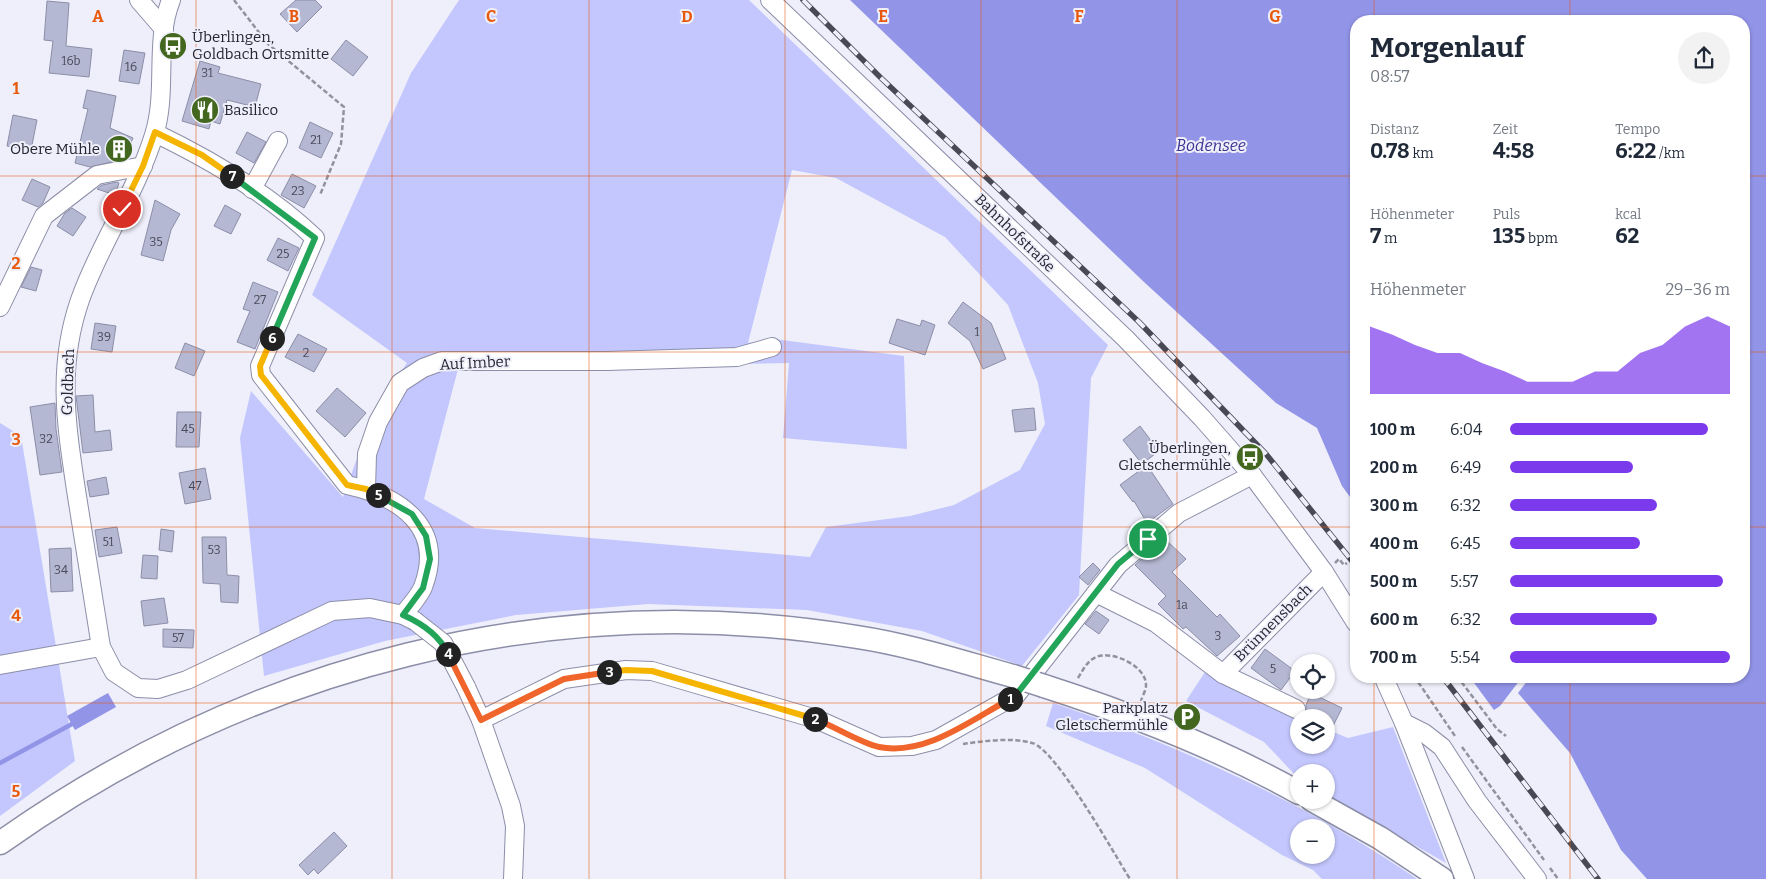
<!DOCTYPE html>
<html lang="de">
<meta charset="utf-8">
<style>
body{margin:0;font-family:Bitter,serif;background:#f2f2f3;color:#1f2937;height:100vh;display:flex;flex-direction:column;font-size:19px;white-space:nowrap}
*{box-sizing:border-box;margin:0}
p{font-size:16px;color:#747a83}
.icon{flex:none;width:28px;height:28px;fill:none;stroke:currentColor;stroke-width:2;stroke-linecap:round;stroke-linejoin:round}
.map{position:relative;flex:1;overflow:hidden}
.panel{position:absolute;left:1350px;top:15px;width:400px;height:668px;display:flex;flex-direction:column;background:#fff;border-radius:20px;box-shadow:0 1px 4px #0004}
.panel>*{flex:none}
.controls{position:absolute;left:1290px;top:654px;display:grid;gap:10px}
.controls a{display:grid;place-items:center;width:45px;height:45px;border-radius:50%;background:#fff;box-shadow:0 1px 4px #0004;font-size:25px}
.pin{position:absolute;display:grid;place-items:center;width:42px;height:42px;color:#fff;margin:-21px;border:2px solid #fff;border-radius:50%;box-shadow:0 1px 5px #0007}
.km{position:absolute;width:25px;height:25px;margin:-12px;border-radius:50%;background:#222;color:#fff;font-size:14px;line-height:25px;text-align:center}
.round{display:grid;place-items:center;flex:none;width:52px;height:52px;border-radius:26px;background:#f2f2f3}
.head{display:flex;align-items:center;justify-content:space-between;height:85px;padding:0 20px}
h1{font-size:28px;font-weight:700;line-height:38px}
.figures{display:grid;grid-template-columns:repeat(3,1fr);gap:8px;height:85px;padding:5px 20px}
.figures div{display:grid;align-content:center}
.figures b{font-size:21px;font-weight:700}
.figures small{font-size:14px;font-weight:400}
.figures p{font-size:14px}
.chart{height:140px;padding:10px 20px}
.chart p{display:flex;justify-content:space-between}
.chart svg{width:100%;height:90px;margin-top:5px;fill:#7c3aed;opacity:.7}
ul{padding:0 20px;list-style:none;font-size:16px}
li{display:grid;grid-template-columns:80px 60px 1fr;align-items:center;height:38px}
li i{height:12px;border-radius:6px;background:#7c3aed}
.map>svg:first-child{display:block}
.green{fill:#c3c7fd;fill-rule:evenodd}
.water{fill:#9294e8}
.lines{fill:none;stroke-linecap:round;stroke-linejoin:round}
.stream{stroke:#9294e8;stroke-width:4.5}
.building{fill:#b5b8d3;stroke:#8c8ea8}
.minor-casing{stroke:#8c8ea8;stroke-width:20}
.major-casing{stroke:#8c8ea8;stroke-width:25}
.path{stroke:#91929d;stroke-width:2.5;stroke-dasharray:5 2.5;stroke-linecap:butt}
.minor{stroke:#fff;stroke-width:18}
.major{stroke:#fff;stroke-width:22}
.rail-casing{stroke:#484954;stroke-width:5.5}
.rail{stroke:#eeeffa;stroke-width:4;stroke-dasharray:11;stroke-linecap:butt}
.minor-bridge-casing{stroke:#8c8ea8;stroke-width:20;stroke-linecap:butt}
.major-bridge-casing{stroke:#8c8ea8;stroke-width:25;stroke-linecap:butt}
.minor-bridge{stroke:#fff;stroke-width:18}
.major-bridge{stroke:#fff;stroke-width:22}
.split-1-casing{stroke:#fff;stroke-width:10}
.split-2-casing{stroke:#fff;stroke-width:10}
.split-3-casing{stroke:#fff;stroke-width:10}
.split-4-casing{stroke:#fff;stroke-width:10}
.split-5-casing{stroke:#fff;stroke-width:10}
.split-6-casing{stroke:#fff;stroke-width:10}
.split-7-casing{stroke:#fff;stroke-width:10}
.split-8-casing{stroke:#fff;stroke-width:10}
.split-1{stroke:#22a559;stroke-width:6}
.split-2{stroke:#f0652b;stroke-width:6}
.split-3{stroke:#f5b400;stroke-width:6}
.split-4{stroke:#f0652b;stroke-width:6}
.split-5{stroke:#22a559;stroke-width:6}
.split-6{stroke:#f5b400;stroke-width:6}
.split-7{stroke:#22a559;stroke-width:6}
.split-8{stroke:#f5b400;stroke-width:6}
.grid{fill:none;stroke:#e8590c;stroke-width:1;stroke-opacity:0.55}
.labels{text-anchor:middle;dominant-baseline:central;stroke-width:4;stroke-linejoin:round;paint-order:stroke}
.number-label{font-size:12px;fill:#494a5a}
.poi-label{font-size:15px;fill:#252631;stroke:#eeeffa;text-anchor:end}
.street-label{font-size:15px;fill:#252631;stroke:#eeeffa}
.water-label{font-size:16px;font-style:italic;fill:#3d3393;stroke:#eeeffa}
.grid-label{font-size:16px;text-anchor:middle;font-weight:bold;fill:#e8590c;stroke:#eeeffa;stroke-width:4;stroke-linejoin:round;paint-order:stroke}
</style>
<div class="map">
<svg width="1766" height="879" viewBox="0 0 1766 879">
<rect width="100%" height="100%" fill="#eeeffa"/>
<g class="green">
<path d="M459,0H749L1108,345L1091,378L1079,595L1022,666L922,631L807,610L648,604L516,615L385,641L264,676L240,438L251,391L343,497L375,409L407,363L312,295L411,73ZM792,170L836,178L945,237L1008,305L1038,383L1045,424L1020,470L954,505L910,516L826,527L810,557L475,528L424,499L458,369L789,363L783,438L907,449L904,356L774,339L748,343Z"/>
<polygon points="0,423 21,436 75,761 0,816"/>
<polygon points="1205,672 1251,698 1299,718 1299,745 1326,745 1326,729 1348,738 1393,727 1446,863 1326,795 1326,772 1299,772 1299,779 1264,742 1186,701"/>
<path d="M1053,703C1181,746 1305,803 1417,879H1322L1313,870L1282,855L1145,768L1046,726ZM1299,828H1326V855H1299Z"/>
</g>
<g class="water">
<polygon points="850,0 1766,0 1766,879 1647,879 1621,850 1570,753 1518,693 1531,676 1744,676 1744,21 1356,21 1356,505 1342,486 1317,428 1276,403 1144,282"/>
<polygon points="1469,676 1523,676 1500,706 1494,710"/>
<polygon points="108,693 116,707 75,730 67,716"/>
</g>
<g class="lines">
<polyline class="stream" points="0,763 72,724"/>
</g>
<g class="building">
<polygon points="296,0 315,0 322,7 297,32 280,14"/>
<polygon points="47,1 69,3 66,46 92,49 89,77 49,73 53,41 44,40"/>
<polygon points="346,40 368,57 353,76 331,59"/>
<polygon points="124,50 145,53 139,84 119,81"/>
<polygon points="200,61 220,67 218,73 261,84 255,107 227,100 220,124 211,121 209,129 182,121"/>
<polygon points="87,90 116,96 110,128 133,138 124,159 90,167 75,163 88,109 83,108"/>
<polygon points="13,115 37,120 31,150 7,146"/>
<polygon points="310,122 333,133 321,158 299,148"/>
<polygon points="247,132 266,142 254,163 236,153"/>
<polygon points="292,174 316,186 304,208 281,195"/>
<polygon points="32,179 50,187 43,203 38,207 22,200"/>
<polygon points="117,182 119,183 115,195 97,189 102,185"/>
<polygon points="155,200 180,214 171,230 163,261 141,255"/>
<polygon points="225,205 241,214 231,234 214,226"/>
<polygon points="72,208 86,217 73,236 57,226 65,213"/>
<polygon points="278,238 299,248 288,271 267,260"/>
<polygon points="31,267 42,270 36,291 21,287"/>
<polygon points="253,282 278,292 255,349 237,342 250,311 243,309"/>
<polygon points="963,302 991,323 1006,359 983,369 970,341 948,323"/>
<polygon points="897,319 920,326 922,320 935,325 925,355 889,343"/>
<polygon points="95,323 116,326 112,352 91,349"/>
<polygon points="298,334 327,349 314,372 285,357"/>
<polygon points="185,343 205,351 194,376 175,368"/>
<polygon points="337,388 366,413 345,437 316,411"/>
<polygon points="93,395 95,432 110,430 112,450 83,453 76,396"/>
<polygon points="55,403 56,429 62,472 40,475 30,407"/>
<polygon points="1034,408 1036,430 1015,432 1012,410"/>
<polygon points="177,412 201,412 199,447 176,447"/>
<polygon points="1140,426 1159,451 1142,464 1123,440"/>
<polygon points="1147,465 1173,504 1147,523 1134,501 1133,502 1120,485"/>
<polygon points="205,468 211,499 185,504 179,473"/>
<polygon points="106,477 109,494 90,497 87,481"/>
<polygon points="117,527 122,553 99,557 95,530"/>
<polygon points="161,529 174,531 172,552 159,550"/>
<polygon points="202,537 226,537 227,575 239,576 238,603 221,602 220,584 203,583"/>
<polygon points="1165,539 1186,559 1172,572 1217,617 1220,614 1240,636 1217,656 1186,627 1183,629 1158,604 1166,596 1135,565"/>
<polygon points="71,548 73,591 51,592 49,549"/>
<polygon points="143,555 158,556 157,579 141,578"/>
<polygon points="1093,563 1100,570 1088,585 1079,577"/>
<polygon points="164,598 168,623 144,626 141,601"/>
<polygon points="1096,611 1109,620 1099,634 1085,624"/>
<polygon points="163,629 194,630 193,648 163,647"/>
<polygon points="1265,649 1295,671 1281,690 1251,668"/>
<polygon points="1311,693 1342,708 1326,740 1326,718 1317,718 1306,712 1306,705"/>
<polygon points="334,832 347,846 318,874 314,869 308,875 299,865"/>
</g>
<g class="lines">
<defs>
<g id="minor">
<polyline points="139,0 164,29"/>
<path d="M171,0C154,43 168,91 154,135C136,193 100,243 80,300C57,366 66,423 76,490C84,543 93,595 101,647L114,672L138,688L158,689L187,680L332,611L370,608L403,615L415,621"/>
<polyline points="770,0 1126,339 1202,418 1252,475 1324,572 1356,623"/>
<path d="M155,133C211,160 269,194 315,238L260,366L261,375L347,485C399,496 446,527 423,587C419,597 409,607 403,615"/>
<polyline points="252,189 278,141"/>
<polyline points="0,307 44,216 97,175 143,166"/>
<polyline points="366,489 367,454 378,422 400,383 423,368 442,361 607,361 737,357 772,347"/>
<polyline points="1096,593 1156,623 1223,674 1296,709"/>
<polyline points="0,665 101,647"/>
<polyline points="1223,674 1324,572"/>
<polyline points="1383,676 1404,723 1465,879"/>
<polyline points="466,687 481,720 511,806 515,826 513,879"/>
<polyline points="481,720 564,679 626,670 652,671 816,719 879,747 912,746 936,740 1016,695 1118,565 1179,513 1252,475"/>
<polyline points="1404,723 1424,733 1442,747 1477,801 1537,879"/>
</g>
<g id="major">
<path d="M1044,686C1131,714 1219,748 1299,793"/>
<polyline points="1312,800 1380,838 1442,879"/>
<path d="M0,843C251,665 552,587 857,637C910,645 962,662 1013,676"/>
</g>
</defs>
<use href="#minor" class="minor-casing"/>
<use href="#major" class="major-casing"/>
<g class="path">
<polyline points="234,0 268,44 344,107 341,144 320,195"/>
<polyline points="1335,563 1339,559 1344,565 1347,563"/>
<polyline points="1414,676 1455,736"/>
<polyline points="1457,676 1497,729 1506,736"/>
<path d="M1078,678C1083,670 1087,661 1096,657C1112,650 1147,666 1146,686C1146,690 1142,697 1141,701"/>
<path d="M963,744C984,741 1012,737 1032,743C1056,749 1114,854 1130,879"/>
<polyline points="1462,747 1544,860"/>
<polyline points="1550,868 1558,879"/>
</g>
<use href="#minor" class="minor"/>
<use href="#major" class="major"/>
<defs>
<g id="rail">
<polyline points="803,0 881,78 1139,322 1266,454 1356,566"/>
<polyline points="1442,676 1598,879"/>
</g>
</defs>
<use href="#rail" class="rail-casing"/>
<use href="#rail" class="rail"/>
<defs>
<polyline id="minor-bridge" points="415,621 443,643 466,687"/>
<polyline id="major-bridge" points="1013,676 1044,686"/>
</defs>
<use href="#minor-bridge" class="minor-bridge-casing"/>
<use href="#major-bridge" class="major-bridge-casing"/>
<use href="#minor-bridge" class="minor-bridge"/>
<use href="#major-bridge" class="major-bridge"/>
</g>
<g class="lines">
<defs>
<polyline id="split-1" points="1010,699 1016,695 1118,564 1148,539"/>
<path id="split-2" d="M815,719C834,726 860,743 879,747C926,756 971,720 1010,699"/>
<polyline id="split-3" points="609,672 626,670 652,671 815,719"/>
<polyline id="split-4" points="448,654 481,720 564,679 609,672"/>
<path id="split-5" d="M378,495L412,514L426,536L430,559L423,588L403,615C421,623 440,636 448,654"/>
<polyline id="split-6" points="272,338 260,366 261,375 347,485 366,489 378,495"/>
<polyline id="split-7" points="232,176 315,238 272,338"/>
<polyline id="split-8" points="122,209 143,166 155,132 202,155 232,176"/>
</defs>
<use href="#split-1" class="split-1-casing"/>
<use href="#split-2" class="split-2-casing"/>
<use href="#split-3" class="split-3-casing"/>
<use href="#split-4" class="split-4-casing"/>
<use href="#split-5" class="split-5-casing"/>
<use href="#split-6" class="split-6-casing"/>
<use href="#split-7" class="split-7-casing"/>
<use href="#split-8" class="split-8-casing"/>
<use href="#split-1" class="split-1"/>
<use href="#split-2" class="split-2"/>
<use href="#split-3" class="split-3"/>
<use href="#split-4" class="split-4"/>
<use href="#split-5" class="split-5"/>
<use href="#split-6" class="split-6"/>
<use href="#split-7" class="split-7"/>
<use href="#split-8" class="split-8"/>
</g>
<path class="grid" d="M196,0V879M392,0V879M589,0V879M785,0V879M981,0V879M1177,0V879M1374,0V21M1570,0V21M0,176H1356M1744,176H1766M0,352H1356M1744,352H1766M0,527H1356M1744,527H1766M1374,676V879M1570,676V879M0,703H1766"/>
<defs>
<symbol id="bus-disc" viewBox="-11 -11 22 22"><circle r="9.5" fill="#44671f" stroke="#eeeffa"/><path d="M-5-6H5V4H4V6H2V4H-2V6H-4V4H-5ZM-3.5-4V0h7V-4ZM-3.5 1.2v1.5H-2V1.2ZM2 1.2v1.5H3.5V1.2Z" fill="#fff"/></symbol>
<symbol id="restaurant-disc" viewBox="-11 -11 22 22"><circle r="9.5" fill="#44671f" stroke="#eeeffa"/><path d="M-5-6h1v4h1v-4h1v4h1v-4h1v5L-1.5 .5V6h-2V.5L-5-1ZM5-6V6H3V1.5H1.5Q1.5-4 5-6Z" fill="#fff"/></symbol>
<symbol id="building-disc" viewBox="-11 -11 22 22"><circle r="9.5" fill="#44671f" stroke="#eeeffa"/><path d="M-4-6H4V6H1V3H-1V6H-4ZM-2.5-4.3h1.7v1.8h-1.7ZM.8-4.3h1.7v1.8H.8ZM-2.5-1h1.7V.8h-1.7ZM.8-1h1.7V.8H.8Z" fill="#fff"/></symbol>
<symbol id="parking-disc" viewBox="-11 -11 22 22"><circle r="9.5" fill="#44671f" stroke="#eeeffa"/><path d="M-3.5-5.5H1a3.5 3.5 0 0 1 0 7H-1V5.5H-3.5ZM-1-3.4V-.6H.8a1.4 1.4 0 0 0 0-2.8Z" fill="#fff"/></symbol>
</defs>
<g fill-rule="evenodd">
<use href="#bus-disc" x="157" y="30" width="32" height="32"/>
<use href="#restaurant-disc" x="189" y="94" width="32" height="32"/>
<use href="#building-disc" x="103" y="133" width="32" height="32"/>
<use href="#bus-disc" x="1234" y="441" width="32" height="32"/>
<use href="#parking-disc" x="1171" y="701" width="32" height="32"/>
</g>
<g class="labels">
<g class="number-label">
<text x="71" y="61">16b</text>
<text x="131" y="67">16</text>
<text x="207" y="73">31</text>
<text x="316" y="140">21</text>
<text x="298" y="191">23</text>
<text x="156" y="242">35</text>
<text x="283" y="254">25</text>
<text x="260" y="300">27</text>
<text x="977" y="332">1</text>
<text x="104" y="337">39</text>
<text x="306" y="353">2</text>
<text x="188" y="429">45</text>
<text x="46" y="439">32</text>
<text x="195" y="486">47</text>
<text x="108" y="542">51</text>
<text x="214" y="550">53</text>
<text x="61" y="570">34</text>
<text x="1182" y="605">1a</text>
<text x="1218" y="636">3</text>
<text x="178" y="638">57</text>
<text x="1273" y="669">5</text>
</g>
<g class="poi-label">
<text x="192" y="37" text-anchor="start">Überlingen,<tspan x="192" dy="17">Goldbach Ortsmitte</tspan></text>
<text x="224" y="110" text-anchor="start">Basilico</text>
<text x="100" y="149">Obere Mühle</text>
<text x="1231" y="448">Überlingen,<tspan x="1231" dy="17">Gletschermühle</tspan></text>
<text x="1168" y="708">Parkplatz<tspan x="1168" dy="17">Gletschermühle</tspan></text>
</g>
<g class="street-label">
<text transform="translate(1015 233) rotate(44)">Bahnhofstraße</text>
<text transform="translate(475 363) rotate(-3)">Auf Imber</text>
<text transform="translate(68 382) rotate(-88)">Goldbach</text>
<text transform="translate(1273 623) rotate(-45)">Brünnensbach</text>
</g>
<g class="water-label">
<text x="1211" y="145">Bodensee</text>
</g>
</g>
<g class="grid-label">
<text x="98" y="22">A</text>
<text x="294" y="22">B</text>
<text x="491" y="22">C</text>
<text x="687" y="22">D</text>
<text x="883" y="22">E</text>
<text x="1079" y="22">F</text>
<text x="1275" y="22">G</text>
<text x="16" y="94">1</text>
<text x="16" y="269">2</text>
<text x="16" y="445">3</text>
<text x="16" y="621">4</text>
<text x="16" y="797">5</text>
</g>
</svg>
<div class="controls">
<a><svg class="icon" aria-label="locate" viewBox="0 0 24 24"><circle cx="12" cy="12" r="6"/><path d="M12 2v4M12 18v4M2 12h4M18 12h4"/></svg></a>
<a><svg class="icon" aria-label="layers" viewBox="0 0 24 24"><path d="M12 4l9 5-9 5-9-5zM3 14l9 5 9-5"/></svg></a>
<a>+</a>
<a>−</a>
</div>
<div class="pin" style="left:1148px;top:539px;background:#1e9e55"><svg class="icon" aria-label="arrive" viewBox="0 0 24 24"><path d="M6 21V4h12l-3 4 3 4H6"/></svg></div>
<div class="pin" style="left:122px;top:209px;background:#d93025"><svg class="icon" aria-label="check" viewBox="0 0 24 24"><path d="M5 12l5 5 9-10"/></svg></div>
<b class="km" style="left:1010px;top:699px">1</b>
<b class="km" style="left:815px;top:719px">2</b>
<b class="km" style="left:609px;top:672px">3</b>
<b class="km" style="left:448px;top:654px">4</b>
<b class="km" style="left:378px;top:495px">5</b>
<b class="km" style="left:272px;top:338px">6</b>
<b class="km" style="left:232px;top:176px">7</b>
<section class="panel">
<div class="head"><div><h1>Morgenlauf</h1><p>08:57</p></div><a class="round"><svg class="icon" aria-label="share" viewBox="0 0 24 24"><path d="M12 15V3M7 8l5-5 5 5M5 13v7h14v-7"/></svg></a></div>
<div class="figures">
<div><p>Distanz</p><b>0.78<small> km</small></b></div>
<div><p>Zeit</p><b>4:58</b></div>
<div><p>Tempo</p><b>6:22<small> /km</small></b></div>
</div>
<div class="figures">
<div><p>Höhenmeter</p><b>7<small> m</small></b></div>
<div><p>Puls</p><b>135<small> bpm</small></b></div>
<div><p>kcal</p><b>62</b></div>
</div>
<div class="chart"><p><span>Höhenmeter</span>29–36 m</p>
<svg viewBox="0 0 160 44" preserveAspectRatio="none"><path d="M0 44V11L10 15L20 20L30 24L40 24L50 29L60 33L70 38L80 38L90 38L100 33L110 33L120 24L130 20L140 11L150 6L160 11V44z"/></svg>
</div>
<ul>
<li><b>100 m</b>6:04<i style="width:90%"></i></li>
<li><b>200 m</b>6:49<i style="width:56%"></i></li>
<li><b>300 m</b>6:32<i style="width:67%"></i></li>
<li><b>400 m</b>6:45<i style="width:59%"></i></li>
<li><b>500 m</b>5:57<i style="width:97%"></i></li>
<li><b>600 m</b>6:32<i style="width:67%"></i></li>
<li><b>700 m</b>5:54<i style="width:100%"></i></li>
</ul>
</section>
</div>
